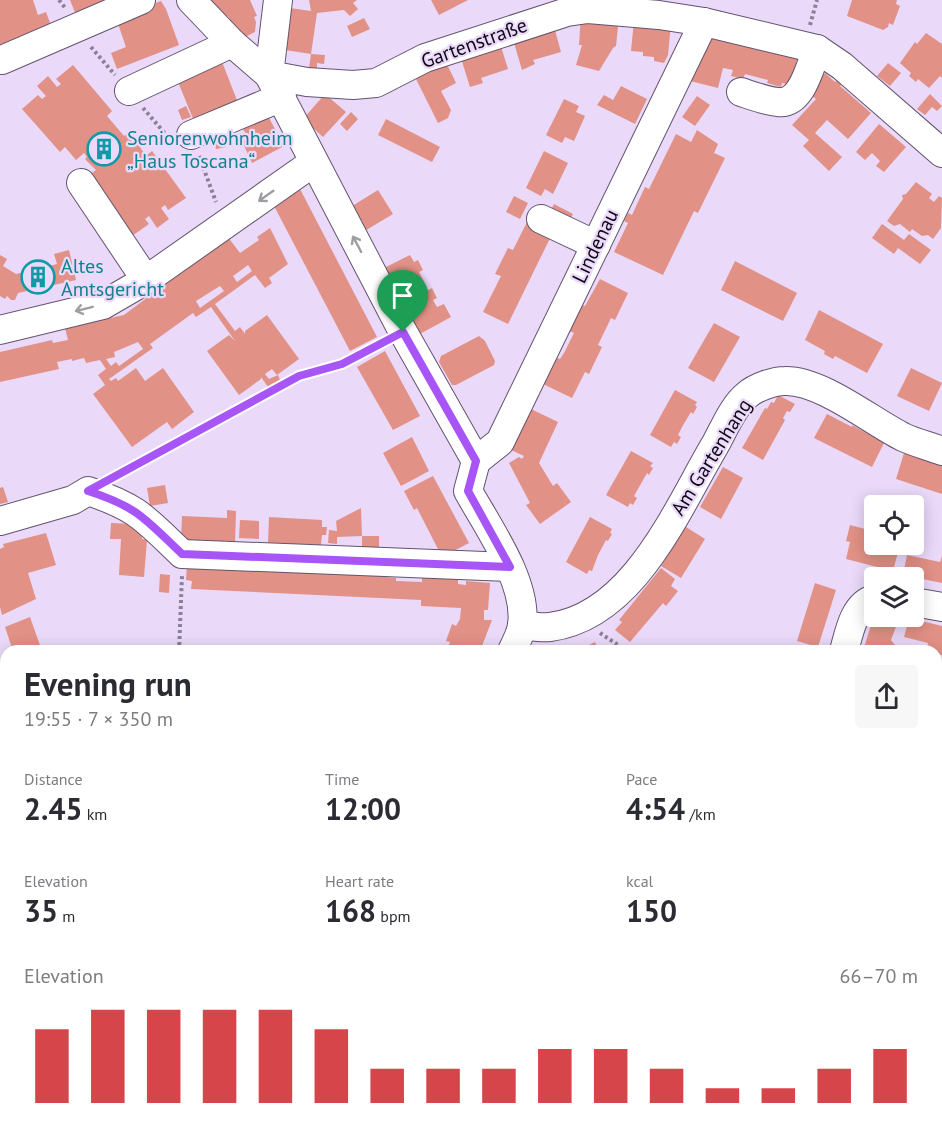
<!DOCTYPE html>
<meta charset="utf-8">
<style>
body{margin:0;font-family:"PT Sans",sans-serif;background:#f7f7f7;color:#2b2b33;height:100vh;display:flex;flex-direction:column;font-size:22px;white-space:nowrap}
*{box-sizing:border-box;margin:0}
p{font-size:20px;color:#7c7c81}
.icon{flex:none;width:33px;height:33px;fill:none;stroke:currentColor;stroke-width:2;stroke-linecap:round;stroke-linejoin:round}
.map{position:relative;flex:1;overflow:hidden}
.details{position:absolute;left:0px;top:645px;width:942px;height:488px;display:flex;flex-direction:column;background:#fff;border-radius:18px 18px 0 0;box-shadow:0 3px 15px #0003}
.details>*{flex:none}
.tools{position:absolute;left:864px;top:495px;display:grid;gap:12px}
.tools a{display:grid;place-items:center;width:60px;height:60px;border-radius:6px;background:#fff;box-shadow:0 3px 15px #0003;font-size:30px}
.pin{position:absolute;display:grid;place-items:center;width:51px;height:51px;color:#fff;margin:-62px -26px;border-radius:50% 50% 50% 0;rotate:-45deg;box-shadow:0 0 6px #0007}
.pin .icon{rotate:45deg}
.round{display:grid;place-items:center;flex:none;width:63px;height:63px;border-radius:6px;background:#f7f7f7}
.head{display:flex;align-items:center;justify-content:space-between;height:102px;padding:0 24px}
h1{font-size:33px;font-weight:700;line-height:45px}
.stats{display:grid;grid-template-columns:repeat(3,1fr);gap:9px;height:102px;padding:6px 24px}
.stats div{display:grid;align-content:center}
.stats b{font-size:30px;font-weight:700}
.stats small{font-size:16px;font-weight:400}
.stats p{font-size:16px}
.chart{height:168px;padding:12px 24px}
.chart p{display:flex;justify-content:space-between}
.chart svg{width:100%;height:108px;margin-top:6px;stroke:#d5454a;stroke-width:6}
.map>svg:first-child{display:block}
.green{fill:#89d2a5}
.water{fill:#7eb2ec}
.building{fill:#e29186;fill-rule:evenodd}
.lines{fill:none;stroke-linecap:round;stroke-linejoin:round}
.minor-casing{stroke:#62536e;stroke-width:30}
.major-casing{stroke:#5f74a0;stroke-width:34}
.path{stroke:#8c8097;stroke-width:4;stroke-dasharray:3 3;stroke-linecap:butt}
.minor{stroke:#fff;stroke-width:28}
.major{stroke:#b9cef4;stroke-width:33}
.oneway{stroke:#9f9da1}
.route-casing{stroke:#fff;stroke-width:12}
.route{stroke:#a855f7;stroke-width:8}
.labels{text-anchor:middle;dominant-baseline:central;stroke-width:4.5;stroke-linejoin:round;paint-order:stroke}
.street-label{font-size:20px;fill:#0e0913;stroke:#ead9f9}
.culture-label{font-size:20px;fill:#0d838f;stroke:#ead9f9;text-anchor:start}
</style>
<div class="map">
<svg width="942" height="1132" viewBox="0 0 942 1132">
<rect width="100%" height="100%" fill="#ead9f9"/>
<g class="green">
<polygon points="942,790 942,1132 869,1132 872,1127 936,1126 936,796"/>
<polygon points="483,1126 769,1127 768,1132 477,1132"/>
</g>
<polygon class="water" points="769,1127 769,1126 872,1127 869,1132 768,1132"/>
<g class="building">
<polygon points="0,0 33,0 38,15 46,12 52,28 0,49"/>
<polygon points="70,0 112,0 76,15"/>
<polygon points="211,0 250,0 257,16 254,17 256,22 255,32 245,37 236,32 228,16 221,20"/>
<polygon points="309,0 357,0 353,3 358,9 350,16 344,10 317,13 311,54 285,50 290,8 311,11"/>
<polygon points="431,0 468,0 439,15"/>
<polygon points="852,0 897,0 896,4 900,6 893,25 889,23 888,27 883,30 847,16"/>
<polygon points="161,1 166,9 179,45 117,69 111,53 126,47 116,18"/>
<polygon points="581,14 619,17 616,46 613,48 599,71 576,65 582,45 579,45"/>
<polygon points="364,18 370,29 352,37 347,26"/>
<polygon points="634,20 671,23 668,55 664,63 654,61 654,57 643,56 643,52 631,51"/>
<polygon points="553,23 561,52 533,60 535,64 522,70 512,36"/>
<polygon points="926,33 942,44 942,78 940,76 929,88 918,79 916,82 909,76 911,73 900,63 915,42 917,44"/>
<polygon points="703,36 798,57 790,85 782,83 781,87 767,83 768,80 745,74 743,79 731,76 733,70 723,68 718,88 686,80"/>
<polygon points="499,40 508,69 481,78 483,83 470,87 459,52"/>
<polygon points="311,54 325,55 324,64 317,63 317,68 309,68"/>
<polygon points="443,56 456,83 441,91 451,110 448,118 438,123 412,71"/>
<polygon points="221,59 238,103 194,121 176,77"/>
<polygon points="888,63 901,73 890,86 877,76"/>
<polygon points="73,65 112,111 107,116 124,136 130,132 146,156 152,151 186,198 168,210 165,205 161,208 169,219 157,228 149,216 145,219 149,224 132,236 88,176 96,170 85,159 87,157 84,153 76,160 65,147 60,152 22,109 38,95 42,99 46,96 37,86 48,76 57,87 61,84 56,79"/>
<polygon points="825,73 835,82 837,80 842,84 840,86 871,113 848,139 827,120 815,133 842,157 829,171 803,146 809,140 792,125 816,99 808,93"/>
<polygon points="621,86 647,99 635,124 597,105 604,95 613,100"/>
<polygon points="325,94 346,112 323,137 303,119"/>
<polygon points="930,94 942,106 937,111 932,107 925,115 917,109"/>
<polygon points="697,96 710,105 695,126 682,117"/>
<polygon points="564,99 579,106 576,112 585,116 574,141 565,137 562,143 546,135"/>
<polygon points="186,106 191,117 182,120 178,110"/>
<polygon points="351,112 358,119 347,131 340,124"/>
<polygon points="268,116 284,146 252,163 242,141 248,138 243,129"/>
<polygon points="386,119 440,147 432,162 378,135"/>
<polygon points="879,124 906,147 884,172 876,166 880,161 872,153 865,160 856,152"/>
<polygon points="697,130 718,144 714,153 725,158 698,213 694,211 663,275 614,252 628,223 624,221 628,213 632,215 645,187 649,189 676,134 691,142"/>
<polygon points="223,133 226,147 216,149 213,136"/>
<polygon points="544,151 568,163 553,194 545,189 541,196 526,188"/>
<polygon points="916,182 932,194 929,198 934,202 939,196 942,198 941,228 933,239 928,235 922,236 912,229 910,232 900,224 894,226 887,221 903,199 902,195 906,194"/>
<polygon points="300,189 377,337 350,351 273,204"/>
<polygon points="378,190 393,214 363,232 349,208"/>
<polygon points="514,196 528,203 520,219 506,212"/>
<polygon points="554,204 573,214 569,222 550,212"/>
<polygon points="530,216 555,228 508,324 483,312 501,276 495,274 508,248 513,250"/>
<polygon points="882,224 904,240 909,234 931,250 920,264 898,248 894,254 872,238"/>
<path d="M270,228L288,264L269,278L272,283L265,288L255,275L215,304L235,331L240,327L245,334V331L267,315L299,359L277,375L272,369L265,374L269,379L278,375L280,380L268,387L261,377V379L239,395L207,351L229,335L235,341L211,307L196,317L193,313L150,344L153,348L109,379L111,381L116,378L118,381L136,368L145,381L163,368L194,412L172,429L167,422L132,447L93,394L105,385L98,375L106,369L100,360L86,363L84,358L72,361V359L57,362L59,369L0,382V352L52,340L53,343L68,340L65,328L124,315L228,237L240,253L259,240L257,237ZM248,265L252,271L237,282L233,276ZM220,286L224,291L200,308L196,301ZM138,342L143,349L119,366L116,362L111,366L106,359L115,357L114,352Z"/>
<polygon points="69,250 76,280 18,293 15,300 11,300 7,296 5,299 0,296 0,255 7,259 3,266 16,274 57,264 54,254"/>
<polygon points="410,255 414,262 418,260 423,270 419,272 428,290 432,288 437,298 433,300 437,307 444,304 451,317 418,335 384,268"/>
<polygon points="735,261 797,293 783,321 721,290"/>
<polygon points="600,279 628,293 615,320 611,318 598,345 602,347 589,374 585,372 572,398 543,384 557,358 560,359 564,353 574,333 569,331 582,305 585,306"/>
<polygon points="819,310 883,344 867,373 835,356 833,359 824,354 825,351 805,340"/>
<polygon points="714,323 740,337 714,382 688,368"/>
<polygon points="479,336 485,341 495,361 494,365 456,385 452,385 439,362 441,356"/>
<polygon points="385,351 420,416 393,430 357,367"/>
<polygon points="911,368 942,383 929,411 897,396"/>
<polygon points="675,390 697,402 695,405 697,407 693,414 691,412 682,427 678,435 681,437 677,444 674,442 671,447 650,435"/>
<polygon points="778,395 795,404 790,412 787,411 783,418 785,420 763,460 742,448 765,408 767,409 771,402 774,403"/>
<polygon points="531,409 558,422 539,463 553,486 557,483 571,502 540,524 526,505 530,503 509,463 519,457 522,459 524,456 511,450"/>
<polygon points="827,414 852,427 852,425 884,443 872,467 814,438"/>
<polygon points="412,437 429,471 401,486 383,453"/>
<polygon points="631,451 653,463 650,466 653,468 649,475 647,473 634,496 637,498 633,505 630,503 628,507 606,495"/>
<polygon points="904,453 942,465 942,494 896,479"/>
<polygon points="723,467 743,478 721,519 700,507"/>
<polygon points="433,476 469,543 442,557 417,508 414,510 404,491"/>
<polygon points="165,485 168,503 150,506 147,488"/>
<polygon points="3,487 8,502 0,504 0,488"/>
<polygon points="361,508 362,536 379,536 379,554 362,554 362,536 337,537 337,544 328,543 329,530 337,531 336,521"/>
<polygon points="227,510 236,511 235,544 181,541 182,516 227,518"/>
<polygon points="269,517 322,520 322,527 327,527 326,535 322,535 321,545 268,543"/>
<polygon points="590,517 612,529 610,533 612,534 608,541 606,540 598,555 592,571 589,570 587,574 566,562"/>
<polygon points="240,520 259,521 259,539 239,538"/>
<polygon points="111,523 134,524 134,529 142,530 142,539 147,540 144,577 119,575 121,539 110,539"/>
<polygon points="850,525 869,530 866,544 898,552 893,571 846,559 850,542 846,541"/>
<polygon points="686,527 705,539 681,578 661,566"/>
<polygon points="46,533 56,565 28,573 36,599 2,615 0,607 0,549 4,547 3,544"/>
<polygon points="907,555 940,562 942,556 942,583 903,575"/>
<polygon points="187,564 385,573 385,577 396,578 396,581 422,582 422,577 458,579 458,584 466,585 466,581 490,583 488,610 484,610 484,620 492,620 480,651 447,651 450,642 446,641 452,624 456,626 460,619 461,608 421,606 421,600 191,589 192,581 186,580"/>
<polygon points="661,568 675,579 671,586 678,591 666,606 663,603 630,642 615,630 622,622 619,620"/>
<polygon points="160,574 170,575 169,593 159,592"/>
<polygon points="815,583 836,590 818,647 797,641"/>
<polygon points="30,617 42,651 13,651 5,627"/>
<polygon points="909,618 942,626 942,655 936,654 936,651 926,651 928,643 904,637"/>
<polygon points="879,619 897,624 891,640 895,645 894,651 863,651 871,625 877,627"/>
<polygon points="595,642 599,651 577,651"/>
<polygon points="0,970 6,973 6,1016 0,1030"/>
<polygon points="6,1062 6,1099 0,1095 0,1071"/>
<polygon points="53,1126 78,1126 75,1132 50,1132"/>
<polygon points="244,1126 276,1126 276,1132 245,1132"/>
</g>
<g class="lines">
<defs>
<g id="minor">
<polyline points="191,0 232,43 269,75 307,82 353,85 376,83 425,58 567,12 588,9 659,15 704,22 817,49 842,66 942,153"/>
<path d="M278,0L269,75L403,332L476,461L468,491C488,527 528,583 522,625C521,633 516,643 512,651"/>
<polyline points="2,60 141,0"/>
<polyline points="129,91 232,43"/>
<path d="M741,92C753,96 766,101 778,102C802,105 810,66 817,49"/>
<polyline points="191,135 282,97"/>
<polyline points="81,183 146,280"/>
<polyline points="541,219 596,245"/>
<polyline points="0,330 103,305 146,280 314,162"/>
<polyline points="476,461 500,442 704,22"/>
<path d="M0,521L73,500L88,491C139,508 145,519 182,554L509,567"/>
<polyline points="914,602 942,607"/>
<path d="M522,625C531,626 541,628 550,627C634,616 677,509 715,445C724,429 733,406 747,395C756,387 774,381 785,381C821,380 871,421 903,437C916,443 929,446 942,451"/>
<path d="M844,651C849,633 854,604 874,599"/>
<polyline points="0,692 6,707"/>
<polyline points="936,789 942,792"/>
<polyline points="0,793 3,846 0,863"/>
<polyline points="125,1126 126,1132"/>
<polyline points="309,1126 310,1132"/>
</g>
<g id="major">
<polyline points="936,863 942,856"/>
<polyline points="715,1132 720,1126"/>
</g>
</defs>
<use href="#minor" class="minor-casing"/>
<use href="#major" class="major-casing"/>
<g class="path">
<polyline points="59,0 66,9"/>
<polyline points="810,25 817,0"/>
<polyline points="91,47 115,75"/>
<polyline points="143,108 168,137"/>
<polyline points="199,156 216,202"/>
<polyline points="115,476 299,377 342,364 384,342"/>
<polyline points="600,633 627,651"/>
<polyline points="179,651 182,576"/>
<polyline points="15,1132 19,1126"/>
</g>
<use href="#minor" class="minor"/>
<use href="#major" class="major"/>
</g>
<defs><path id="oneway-shaft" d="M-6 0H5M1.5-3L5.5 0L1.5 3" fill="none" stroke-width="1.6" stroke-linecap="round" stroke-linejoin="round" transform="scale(1.5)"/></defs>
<g class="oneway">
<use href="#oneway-shaft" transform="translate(266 196) rotate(145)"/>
<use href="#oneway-shaft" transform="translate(357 244) rotate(-118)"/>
<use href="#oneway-shaft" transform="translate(84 309) rotate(166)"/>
</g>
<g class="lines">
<defs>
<path id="route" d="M403,332L476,461L468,491L510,567L182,554C145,519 138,507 88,491L299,376L342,364Z"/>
</defs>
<use href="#route" class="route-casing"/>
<use href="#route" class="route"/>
</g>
<defs>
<symbol id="building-ring" viewBox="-11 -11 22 22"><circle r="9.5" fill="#ead9f9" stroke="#0f9aa8" stroke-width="1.5"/><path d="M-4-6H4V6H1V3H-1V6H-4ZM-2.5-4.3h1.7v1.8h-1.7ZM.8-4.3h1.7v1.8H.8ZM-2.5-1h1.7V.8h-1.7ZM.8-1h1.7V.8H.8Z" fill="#0f9aa8"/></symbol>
</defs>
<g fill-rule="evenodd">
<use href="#building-ring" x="85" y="130" width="38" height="38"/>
<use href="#building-ring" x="19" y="258" width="38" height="38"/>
</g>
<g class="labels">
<g class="street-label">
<text transform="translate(474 43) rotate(-20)">Gartenstraße</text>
<text transform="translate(595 246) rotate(-64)">Lindenau</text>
<text transform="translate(711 457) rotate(-58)">Am Gartenhang</text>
</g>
<g class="culture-label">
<text x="127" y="138">Seniorenwohnheim<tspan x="127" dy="23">„Haus Toscana“</tspan></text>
<text x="61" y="266">Altes<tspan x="61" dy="23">Amtsgericht</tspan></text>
</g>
</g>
</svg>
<div class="tools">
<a><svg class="icon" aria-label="locate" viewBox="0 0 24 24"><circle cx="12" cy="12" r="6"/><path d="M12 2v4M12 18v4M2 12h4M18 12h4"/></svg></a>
<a><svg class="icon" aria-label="layers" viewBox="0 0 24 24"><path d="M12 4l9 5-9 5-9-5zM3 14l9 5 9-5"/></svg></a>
</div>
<div class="pin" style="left:403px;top:332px;background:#1e9e55"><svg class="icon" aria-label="arrive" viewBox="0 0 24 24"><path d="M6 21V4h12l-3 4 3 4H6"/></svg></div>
<section class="details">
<div class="head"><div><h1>Evening run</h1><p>19:55 · 7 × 350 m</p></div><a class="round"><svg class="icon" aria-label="share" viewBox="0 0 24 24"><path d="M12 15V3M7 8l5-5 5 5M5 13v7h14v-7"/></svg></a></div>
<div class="stats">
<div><p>Distance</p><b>2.45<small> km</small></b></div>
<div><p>Time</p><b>12:00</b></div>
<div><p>Pace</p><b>4:54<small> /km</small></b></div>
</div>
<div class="stats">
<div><p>Elevation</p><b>35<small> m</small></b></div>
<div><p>Heart rate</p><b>168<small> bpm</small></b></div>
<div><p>kcal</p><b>150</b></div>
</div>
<div class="chart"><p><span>Elevation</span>66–70 m</p>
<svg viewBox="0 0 160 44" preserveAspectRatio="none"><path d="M5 44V14M15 44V6M25 44V6M35 44V6M45 44V6M55 44V14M65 44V30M75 44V30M85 44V30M95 44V22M105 44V22M115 44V30M125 44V38M135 44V38M145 44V30M155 44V22"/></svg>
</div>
</section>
</div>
